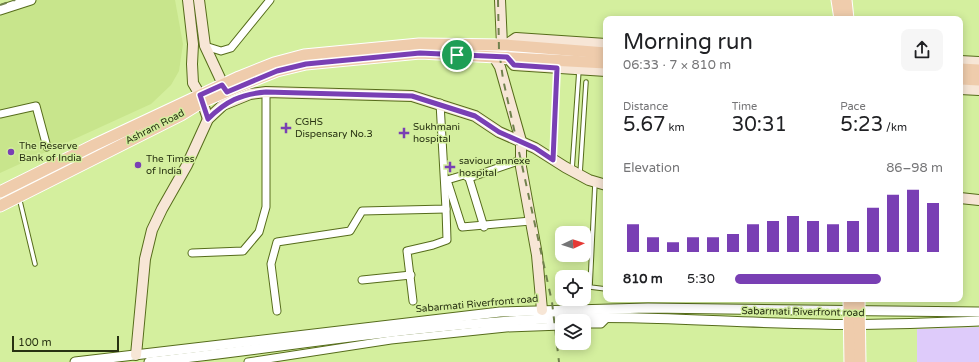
<!DOCTYPE html>
<meta charset="utf-8">
<style>
body{margin:0;font-family:"Varela Round",sans-serif;background:#f6f6f6;color:#202124;height:100vh;display:flex;flex-direction:column;font-size:15px;white-space:nowrap}
*{box-sizing:border-box;margin:0}
p{font-size:13px;color:#757577}
.icon{flex:none;width:22px;height:22px;fill:none;stroke:currentColor;stroke-width:2;stroke-linecap:round;stroke-linejoin:round}
.map{position:relative;flex:1;overflow:hidden}
.panel{position:absolute;left:603px;top:16px;width:360px;height:286px;display:flex;flex-direction:column;background:#fff;border-radius:8px;box-shadow:0 2px 10px #0003}
.panel>*{flex:none}
.needle{width:26px;rotate:86deg}
.fabs{position:absolute;left:555px;top:226px;display:grid;gap:8px}
.fabs a{display:grid;place-items:center;width:36px;height:36px;border-radius:8px;background:#fff;box-shadow:0 2px 10px #0003;font-size:20px}
.scale{position:absolute;left:12px;bottom:10px;width:107px;box-sizing:border-box;padding-left:4px;border:2px solid #283212;border-top:0;font-size:11px;line-height:14px;white-space:nowrap;color:#283212;-webkit-text-stroke:3px #d4ef9e;paint-order:stroke}
.pin{position:absolute;display:grid;place-items:center;width:34px;height:34px;color:#fff;margin:-17px;border:2px solid #fff;border-radius:50%;box-shadow:0 1px 4px #0007}
.round{display:grid;place-items:center;flex:none;width:42px;height:42px;border-radius:8px;background:#f6f6f6}
.summary{display:flex;align-items:center;justify-content:space-between;height:68px;padding:0 20px}
h1{font-size:22px;font-weight:600;line-height:30px}
.figures{display:grid;grid-template-columns:repeat(3,1fr);gap:6px;height:68px;padding:4px 20px}
.figures div{display:grid;align-content:center}
.figures b{font-size:20px;font-weight:600}
.figures small{font-size:11px;font-weight:400}
.figures p{font-size:11px}
.chart{height:112px;padding:8px 20px}
.chart p{display:flex;justify-content:space-between}
.chart svg{width:100%;height:72px;margin-top:4px;stroke:#793fb4;stroke-width:6}
ul{padding:0 20px;list-style:none;font-size:13px}
li{display:grid;grid-template-columns:64px 48px 1fr;align-items:center;height:30px}
li i{height:10px;border-radius:5px;background:#793fb4}
.map>svg:first-child{display:block}
.built{fill:#c8e58c}
.green{fill:#decbfa}
.lines{fill:none;stroke-linecap:round;stroke-linejoin:round}
.service-casing{stroke:#566c1b;stroke-width:5.5}
.minor-casing{stroke:#566c1b;stroke-width:9}
.tertiary-casing{stroke:#566c1b;stroke-width:11}
.secondary-casing{stroke:#566c1b;stroke-width:12}
.primary-casing{stroke:#fff;stroke-width:13}
.service{stroke:#fff;stroke-width:3.5}
.minor{stroke:#fff;stroke-width:7}
.tertiary{stroke:#fff;stroke-width:9}
.secondary{stroke:#f7e6d6;stroke-width:10}
.primary{stroke:#efccac;stroke-width:11}
.rail{stroke:#71824d;stroke-width:2;stroke-dasharray:7 7;stroke-linecap:butt}
.primary-bridge-casing{stroke:#fff;stroke-width:13;stroke-linecap:butt}
.primary-bridge{stroke:#efccac;stroke-width:11}
.route-casing{stroke:#fff;stroke-width:8}
.route{stroke:#793fb4;stroke-width:5}
.poi-dot{fill:#793fb4;stroke:#d4ef9e;stroke-width:1.5}
.labels{text-anchor:middle;dominant-baseline:central;stroke-width:3;stroke-linejoin:round;paint-order:stroke}
.poi-label{font-size:10px;fill:#283212;stroke:#d4ef9e;text-anchor:start}
.street-label{font-size:10px;fill:#283212;stroke:#d4ef9e}
</style>
<div class="map">
<svg width="979" height="362" viewBox="0 0 979 362">
<rect width="100%" height="100%" fill="#d4ef9e"/>
<polygon class="built" points="26,0 175,0 183,44 179,71 171,85 151,104 0,173 0,8"/>
<polygon class="green" points="979,327 979,362 917,362 917,329"/>
<g class="lines">
<defs>
<g id="service">
<polyline points="553,158 557,69"/>
<polyline points="572,170 579,70"/>
<polyline points="580,174 586,82"/>
<polyline points="595,183 590,287 606,289"/>
<polyline points="19,197 35,264"/>
</g>
<g id="minor">
<polyline points="205,46 221,51 231,48 270,0"/>
<polyline points="0,114 36,106 47,147"/>
<polyline points="521,160 469,178 464,175 447,180 462,227 531,221"/>
<polyline points="469,178 484,227"/>
<polyline points="192,253 243,251 259,232 266,207 266,92"/>
<polyline points="362,280 411,275"/>
<polyline points="413,301 407,251 433,245 447,240 446,209"/>
<polyline points="277,311 271,264 277,242 350,231 362,211 446,209 440,103"/>
<polyline points="584,324 601,324 608,317"/>
<polyline points="248,362 391,340 506,328 562,326"/>
</g>
<g id="tertiary">
<polyline points="0,10 31,0"/>
<polyline points="75,362 500,312 648,308 979,312"/>
<path d="M149,362C280,348 412,325 544,319C636,314 728,323 820,324C873,326 926,323 979,321"/>
</g>
<g id="secondary">
<polyline points="188,0 193,44 192,64 193,83 200,95 208,119"/>
<polyline points="199,0 205,46 226,91"/>
<polyline points="500,0 502,45"/>
<polyline points="506,45 516,38 606,44"/>
<polyline points="494,57 500,67 521,141 521,167 537,255 542,310"/>
<polyline points="507,57 514,65 606,71"/>
<polyline points="960,61 979,62"/>
<polyline points="960,89 979,90"/>
<polyline points="960,198 979,200"/>
<polyline points="136,355 145,259 152,230 162,209 187,165 208,119 223,105 250,94 266,92 412,96 475,116 499,132 535,148 565,167 589,180 606,185"/>
</g>
<g id="primary">
<polyline points="837,0 840,19"/>
<polyline points="846,0 848,19"/>
<polyline points="960,69 979,70"/>
<polyline points="960,79 979,80"/>
<polyline points="0,192 94,145 239,77 274,63 304,55 419,44 506,45 606,53"/>
<polyline points="0,206 181,115 202,102 242,85 277,71 306,64 420,53 606,63"/>
</g>
</defs>
<use href="#service" class="service-casing"/>
<use href="#minor" class="minor-casing"/>
<use href="#tertiary" class="tertiary-casing"/>
<use href="#secondary" class="secondary-casing"/>
<use href="#primary" class="primary-casing"/>
<use href="#service" class="service"/>
<use href="#minor" class="minor"/>
<use href="#tertiary" class="tertiary"/>
<use href="#secondary" class="secondary"/>
<use href="#primary" class="primary"/>
<g class="rail">
<polyline points="498,0 499,50 503,79 552,302 559,362"/>
<polyline points="0,5 15,0"/>
</g>
<defs>
<g id="primary-bridge">
<polyline points="849,299 850,362"/>
<polyline points="859,299 860,362"/>
</g>
</defs>
<use href="#primary-bridge" class="primary-bridge-casing"/>
<use href="#primary-bridge" class="primary-bridge"/>
</g>
<g class="lines">
<defs>
<path id="route" d="M420,53L507,57L514,65L557,68L553,160L535,148L499,132L475,116L412,96L266,92C241,94 226,101 208,119L200,95L222,85L227,92L277,71L306,64Z"/>
</defs>
<use href="#route" class="route-casing"/>
<use href="#route" class="route"/>
</g>
<g class="poi-dot">
<path d="M284 122h4v4h4v4h-4v4h-4v-4h-4v-4h4z"/>
<path d="M402 127h4v4h4v4h-4v4h-4v-4h-4v-4h4z"/>
<circle cx="11" cy="152" r="4"/>
<circle cx="138" cy="165" r="4"/>
<path d="M448 161h4v4h4v4h-4v4h-4v-4h-4v-4h4z"/>
</g>
<g class="labels">
<g class="poi-label">
<text x="295" y="122">CGHS<tspan x="295" dy="12">Dispensary No.3</tspan></text>
<text x="413" y="127">Sukhmani<tspan x="413" dy="12">hospital</tspan></text>
<text x="19" y="146">The Reserve<tspan x="19" dy="12">Bank of India</tspan></text>
<text x="146" y="159">The Times<tspan x="146" dy="12">of India</tspan></text>
<text x="459" y="161">saviour annexe<tspan x="459" dy="12">hospital</tspan></text>
</g>
<g class="street-label">
<text transform="translate(155 127) rotate(-27)">Ashram Road</text>
<text transform="translate(477 304) rotate(-5)">Sabarmati Riverfront road</text>
<text transform="translate(803 312) rotate(1)">Sabarmati Riverfront road</text>
</g>
</g>
</svg>
<div class="fabs">
<a><svg class="needle" viewBox="-14 -14 28 28"><path d="M0-13l5 13h-10z" fill="#e53935"/><path d="M0 13l5-13h-10z" fill="#757577"/></svg></a>
<a><svg class="icon" aria-label="locate" viewBox="0 0 24 24"><circle cx="12" cy="12" r="6"/><path d="M12 2v4M12 18v4M2 12h4M18 12h4"/></svg></a>
<a><svg class="icon" aria-label="layers" viewBox="0 0 24 24"><path d="M12 4l9 5-9 5-9-5zM3 14l9 5 9-5"/></svg></a>
</div>
<div class="scale">100 m</div>
<div class="pin" style="left:457px;top:55px;background:#1e9e55"><svg class="icon" aria-label="arrive" viewBox="0 0 24 24"><path d="M6 21V4h12l-3 4 3 4H6"/></svg></div>
<section class="panel">
<div class="summary"><div><h1>Morning run</h1><p>06:33 · 7 × 810 m</p></div><a class="round"><svg class="icon" aria-label="share" viewBox="0 0 24 24"><path d="M12 15V3M7 8l5-5 5 5M5 13v7h14v-7"/></svg></a></div>
<div class="figures">
<div><p>Distance</p><b>5.67<small> km</small></b></div>
<div><p>Time</p><b>30:31</b></div>
<div><p>Pace</p><b>5:23<small> /km</small></b></div>
</div>
<div class="chart"><p><span>Elevation</span>86–98 m</p>
<svg viewBox="0 0 160 44" preserveAspectRatio="none"><path d="M5 44V27M15 44V35M25 44V38M35 44V35M45 44V35M55 44V33M65 44V27M75 44V25M85 44V22M95 44V25M105 44V27M115 44V25M125 44V17M135 44V9M145 44V6M155 44V14"/></svg>
</div>
<ul>
<li><b>810 m</b>5:30<i style="width:70%"></i></li>
</ul>
</section>
</div>
